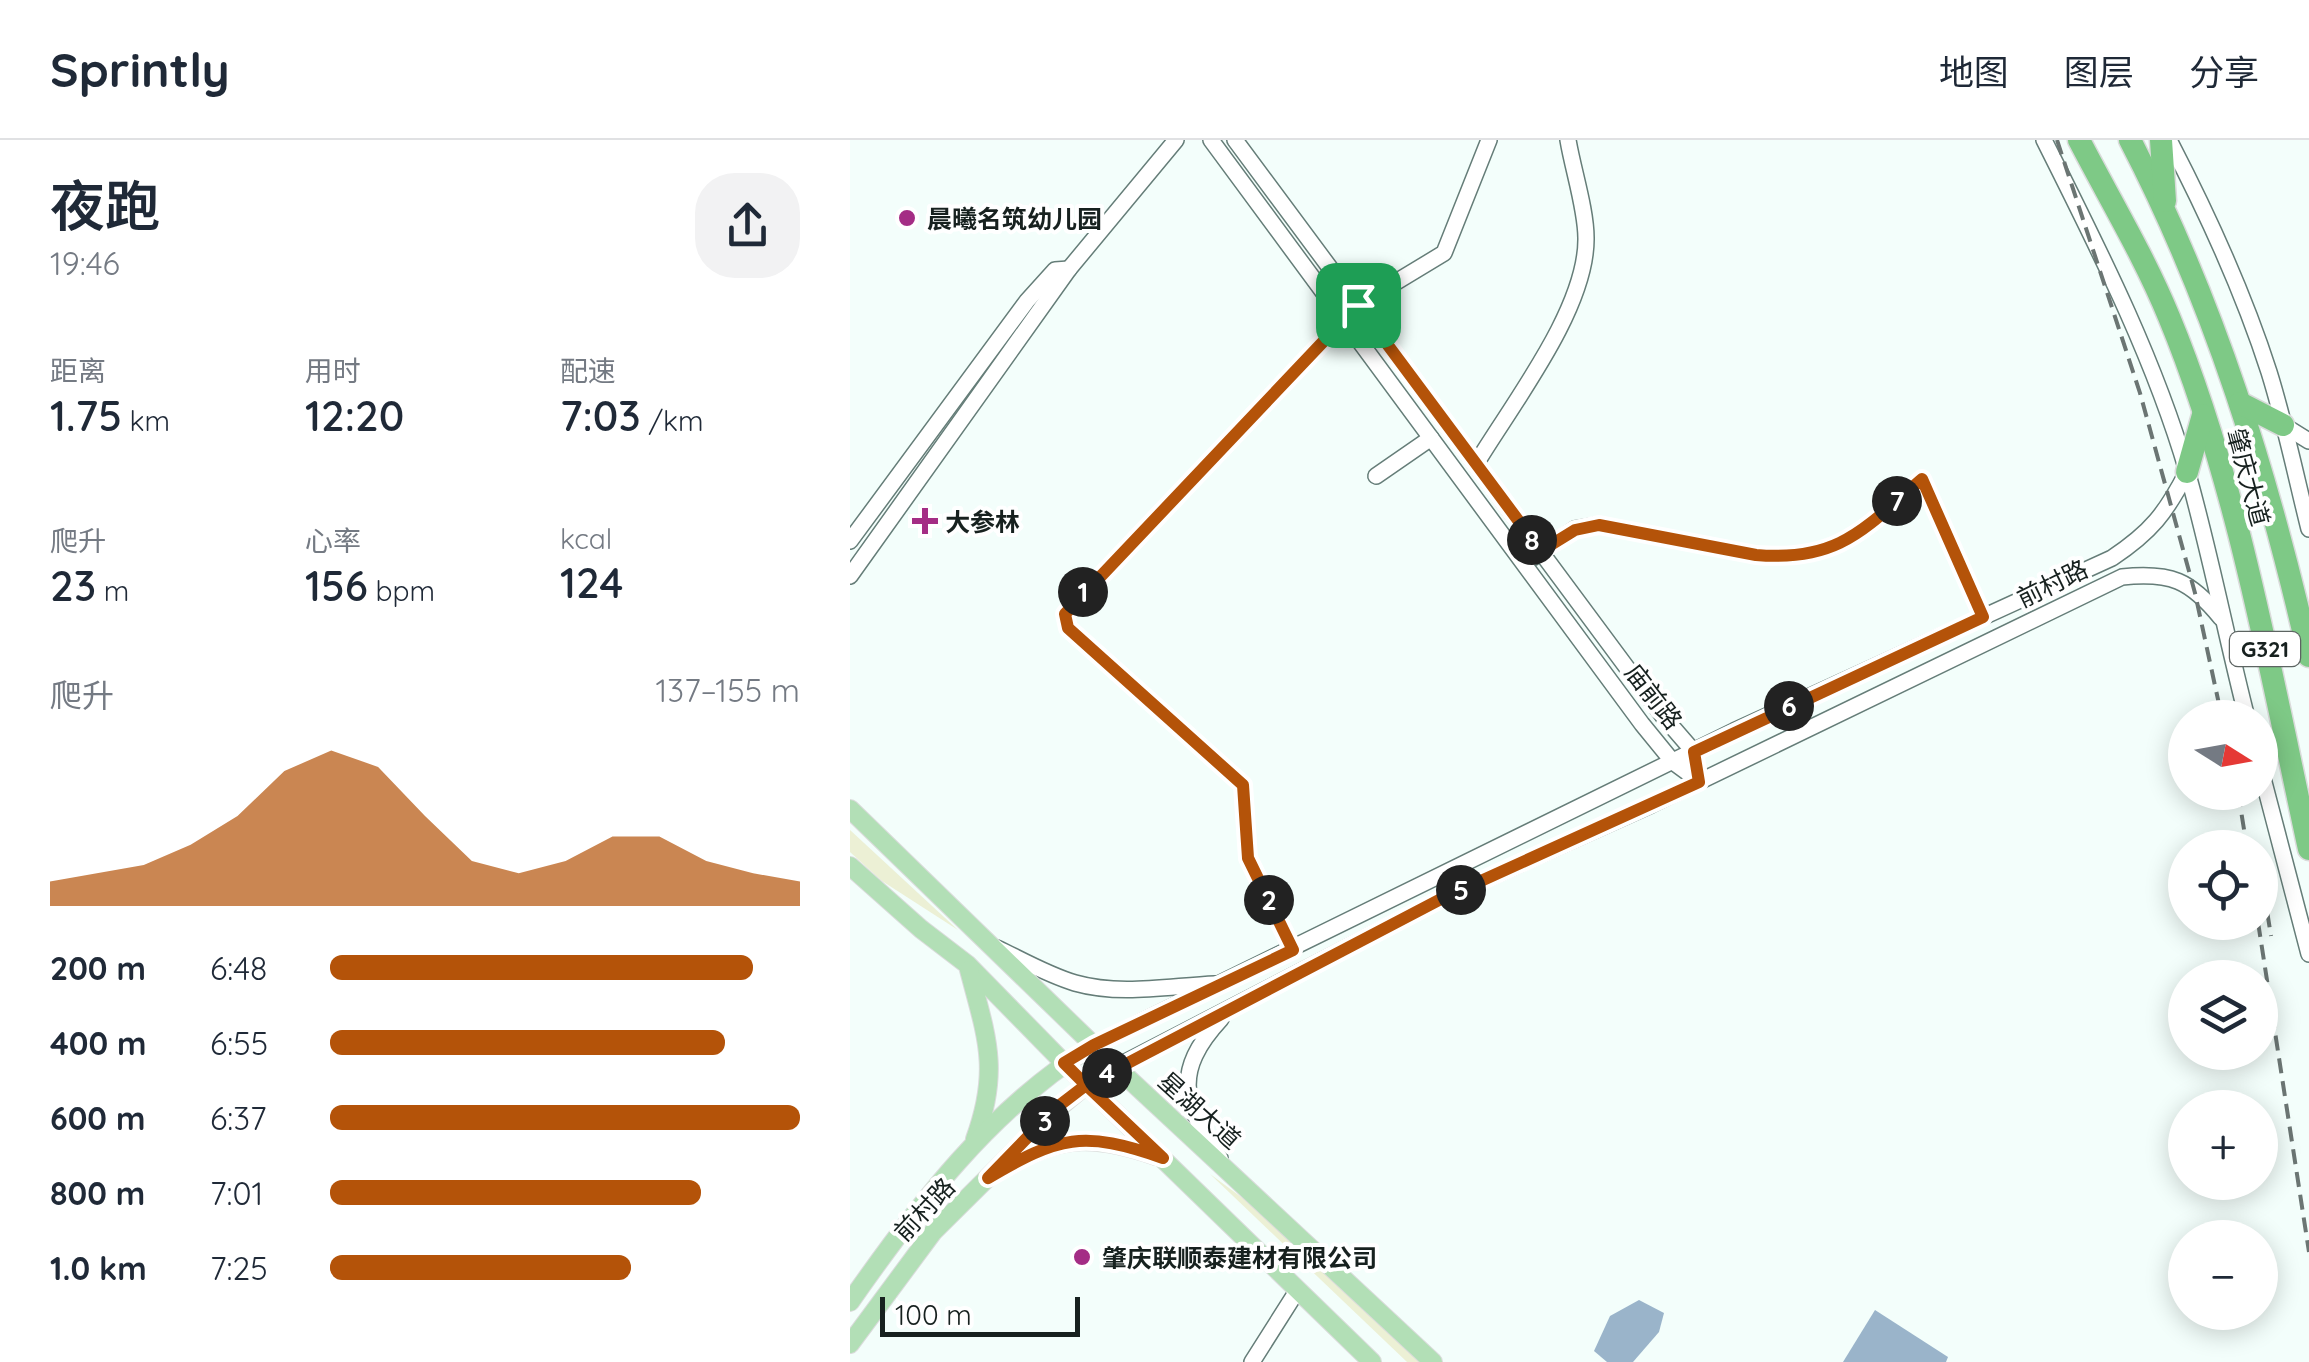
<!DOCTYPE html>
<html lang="zh">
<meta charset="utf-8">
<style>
body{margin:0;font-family:Quicksand,"Noto Sans SC",sans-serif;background:#f2f2f3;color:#1f2937;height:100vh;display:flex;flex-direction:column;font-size:38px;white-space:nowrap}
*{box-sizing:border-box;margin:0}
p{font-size:32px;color:#747a83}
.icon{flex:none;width:55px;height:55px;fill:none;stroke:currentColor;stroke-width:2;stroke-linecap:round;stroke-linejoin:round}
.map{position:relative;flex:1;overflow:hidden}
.drawer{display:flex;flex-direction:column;background:#fff;width:850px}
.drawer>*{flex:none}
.needle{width:65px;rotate:101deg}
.tools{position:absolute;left:1318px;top:560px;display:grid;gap:20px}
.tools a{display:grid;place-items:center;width:110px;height:110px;border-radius:50%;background:#fff;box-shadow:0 5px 25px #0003;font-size:50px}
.scale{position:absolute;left:30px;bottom:25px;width:200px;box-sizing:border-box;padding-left:10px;border:5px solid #17211f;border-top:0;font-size:28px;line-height:35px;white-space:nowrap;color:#17211f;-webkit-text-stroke:8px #fff;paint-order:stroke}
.pin{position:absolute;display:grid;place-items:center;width:85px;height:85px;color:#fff;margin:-42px;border-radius:20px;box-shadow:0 5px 15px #0006}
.km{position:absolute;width:50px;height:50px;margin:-25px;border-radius:50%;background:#222;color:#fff;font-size:28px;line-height:50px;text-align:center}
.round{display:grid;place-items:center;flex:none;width:105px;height:105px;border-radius:40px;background:#f2f2f3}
.head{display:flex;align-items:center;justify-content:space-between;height:170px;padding:0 50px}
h1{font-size:55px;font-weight:600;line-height:75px}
.figures{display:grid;grid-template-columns:repeat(3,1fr);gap:15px;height:170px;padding:10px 50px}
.figures div{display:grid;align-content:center}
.figures b{font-size:42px;font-weight:600}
.figures small{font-size:28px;font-weight:400}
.figures p{font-size:28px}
.chart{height:280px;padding:20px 50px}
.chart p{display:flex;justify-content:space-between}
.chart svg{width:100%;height:180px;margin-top:10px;fill:#b45309;opacity:.7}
ul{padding:0 50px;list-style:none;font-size:32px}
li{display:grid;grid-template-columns:160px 120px 1fr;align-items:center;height:75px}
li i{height:25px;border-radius:12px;background:#b45309}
header{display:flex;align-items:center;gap:60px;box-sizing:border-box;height:140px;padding:0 50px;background:#fff;border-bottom:2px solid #e0e1e3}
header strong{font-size:48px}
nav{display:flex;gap:55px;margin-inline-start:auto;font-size:35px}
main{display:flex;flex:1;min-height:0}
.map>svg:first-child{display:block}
.green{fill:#ecf0d5}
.water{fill:#9ab4ca}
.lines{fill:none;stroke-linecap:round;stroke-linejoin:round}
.minor-casing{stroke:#657d78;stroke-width:18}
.major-casing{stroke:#dadbdb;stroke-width:20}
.highway-casing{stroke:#dadbdb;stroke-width:25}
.minor{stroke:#fff;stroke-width:15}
.major{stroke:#b2dfb6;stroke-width:18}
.highway{stroke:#7ec986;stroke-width:22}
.rail{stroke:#6b7573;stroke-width:4;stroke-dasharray:15 8;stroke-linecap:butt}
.route-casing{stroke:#fff;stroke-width:20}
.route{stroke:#b45309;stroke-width:12}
.poi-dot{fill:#a42d85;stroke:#fff;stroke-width:4}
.labels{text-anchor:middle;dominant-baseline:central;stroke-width:8;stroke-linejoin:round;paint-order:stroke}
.shield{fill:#fff;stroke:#5d6462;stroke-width:2.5}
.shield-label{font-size:22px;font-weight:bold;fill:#17211f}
.poi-label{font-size:25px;font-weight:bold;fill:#17211f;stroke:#fff;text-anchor:start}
.street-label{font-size:25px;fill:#17211f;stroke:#fff}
</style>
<header>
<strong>Sprintly</strong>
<nav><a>地图</a><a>图层</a><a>分享</a></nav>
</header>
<main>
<section class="drawer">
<div class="head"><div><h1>夜跑</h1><p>19:46</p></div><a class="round"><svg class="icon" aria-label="share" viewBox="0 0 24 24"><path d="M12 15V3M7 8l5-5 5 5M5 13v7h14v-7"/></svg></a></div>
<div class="figures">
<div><p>距离</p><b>1.75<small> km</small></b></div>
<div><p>用时</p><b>12:20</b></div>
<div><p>配速</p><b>7:03<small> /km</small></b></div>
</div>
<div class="figures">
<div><p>爬升</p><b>23<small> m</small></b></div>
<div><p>心率</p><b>156<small> bpm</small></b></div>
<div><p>kcal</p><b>124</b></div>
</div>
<div class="chart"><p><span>爬升</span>137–155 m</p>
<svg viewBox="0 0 160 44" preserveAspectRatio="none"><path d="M0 44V38L10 36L20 34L30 29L40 22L50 11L60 6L70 10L80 22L90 33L100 36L110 33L120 27L130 27L140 33L150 36L160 38V44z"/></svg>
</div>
<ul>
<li><b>200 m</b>6:48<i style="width:90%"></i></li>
<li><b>400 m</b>6:55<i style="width:84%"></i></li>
<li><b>600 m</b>6:37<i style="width:100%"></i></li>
<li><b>800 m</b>7:01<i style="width:79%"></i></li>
<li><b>1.0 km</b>7:25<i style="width:64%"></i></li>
</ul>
</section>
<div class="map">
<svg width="1459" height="1222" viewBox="0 0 1459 1222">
<rect width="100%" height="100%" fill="#f3fefb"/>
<g class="green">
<polygon points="0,690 108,790 32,741 0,712"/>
<polygon points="360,1034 451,1101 579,1222 557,1222"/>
</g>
<g class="water">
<polygon points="789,1160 814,1173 809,1192 783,1222 757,1222 744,1211 760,1176"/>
<polygon points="1025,1170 1098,1217 1096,1222 993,1222"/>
</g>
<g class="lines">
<defs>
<g id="minor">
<polyline points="361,0 792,584 823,622 849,641"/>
<polyline points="385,0 812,575 844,612 845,618"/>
<path d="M1194,0C1248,108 1303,215 1337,331C1360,412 1376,496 1397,578"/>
<path d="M1319,0C1358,75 1393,151 1419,232C1435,283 1446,337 1459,389"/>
<polyline points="1433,285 1459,301"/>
<path d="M626,324C662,264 737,169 736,98C736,69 723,30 718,0"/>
<polyline points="526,336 581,298"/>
<polyline points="0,401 177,161 205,130 219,129"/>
<path d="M684,417L725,389L749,385L906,415C989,422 1014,389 1072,339L1133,477"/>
<polyline points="0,436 219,129 326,0"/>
<polyline points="1410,627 1459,814"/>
<path d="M147,808C172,820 198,835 225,843C271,856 319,846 365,844"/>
<polyline points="443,810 398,718 393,645 218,488 215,474 508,165 594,113 639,0"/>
<path d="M244,905L884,591L1262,418C1301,392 1316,373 1337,332"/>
<path d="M266,927L589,760L801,665L1272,437C1321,432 1340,440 1371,478"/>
<path d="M370,1018C333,964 322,932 371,879"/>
<polyline points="402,1222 447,1151"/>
</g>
<g id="major">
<polyline points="0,669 266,927 583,1222"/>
<polyline points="0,726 71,789 118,825 214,923 522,1222"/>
<path d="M119,830C137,898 150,930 125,999"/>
<path d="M160,1025C213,994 248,996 306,1016"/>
<path d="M0,1162C67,1066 142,967 244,905"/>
<polyline points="0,1204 83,1092 207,969 236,945 266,927"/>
</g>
<g id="highway">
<path d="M1229,0C1259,58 1294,116 1319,177C1387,341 1421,535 1459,709"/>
<path d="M1280,0C1365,164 1418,337 1459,516"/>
<polyline points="1311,0 1315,61"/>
<polyline points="1390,263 1433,285"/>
<polyline points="1337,332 1353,275"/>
</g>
</defs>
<use href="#minor" class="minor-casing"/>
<use href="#major" class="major-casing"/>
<use href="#highway" class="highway-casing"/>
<use href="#minor" class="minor"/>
<use href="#major" class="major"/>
<use href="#highway" class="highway"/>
<g class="rail">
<polyline points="1207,0 1290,253 1345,453 1372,578"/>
<polyline points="1388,652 1397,708"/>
<polyline points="1410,727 1421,796"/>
<polyline points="1408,782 1459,1112"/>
</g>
</g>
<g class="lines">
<defs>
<path id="route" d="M508,165L215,474L218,488L393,645L398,718L443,810L244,905L214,923L236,945L206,968L138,1038C209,996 233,990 313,1018L236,945L589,760L849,642L844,612L1133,477L1072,339C1014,389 989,422 906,415L749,385L725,390L691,411L508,165"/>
</defs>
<use href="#route" class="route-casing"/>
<use href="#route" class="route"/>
</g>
<g class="poi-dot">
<circle cx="57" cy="78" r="10"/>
<path d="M70 366h10v10h10v10h-10v10h-10v-10h-10v-10h10z"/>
<circle cx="232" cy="1117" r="10"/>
</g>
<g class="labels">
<rect class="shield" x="1380" y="492" width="70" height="34" rx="8"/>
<g class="shield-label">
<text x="1415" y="509">G321</text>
</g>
<g class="poi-label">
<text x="77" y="78">晨曦名筑幼儿园</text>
<text x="95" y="381">大参林</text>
<text x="252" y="1117">肇庆联顺泰建材有限公司</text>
</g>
<g class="street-label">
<text transform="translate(1399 337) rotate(75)">肇庆大道</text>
<text transform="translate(1202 443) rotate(-26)">前村路</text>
<text transform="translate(804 556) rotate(52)">庙前路</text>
<text transform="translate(350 970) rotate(42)">星湖大道</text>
<text transform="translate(74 1069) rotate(-47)">前村路</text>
</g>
</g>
</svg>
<div class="tools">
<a><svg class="needle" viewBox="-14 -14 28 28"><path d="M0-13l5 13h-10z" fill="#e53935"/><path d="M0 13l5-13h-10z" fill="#747a83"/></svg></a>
<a><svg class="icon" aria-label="locate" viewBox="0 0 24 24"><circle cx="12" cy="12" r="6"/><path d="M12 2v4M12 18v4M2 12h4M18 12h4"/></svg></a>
<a><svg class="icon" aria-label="layers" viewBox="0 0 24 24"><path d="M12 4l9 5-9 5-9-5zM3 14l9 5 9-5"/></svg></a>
<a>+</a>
<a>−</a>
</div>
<div class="scale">100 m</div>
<div class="pin" style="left:508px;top:165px;background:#1e9e55"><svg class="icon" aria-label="arrive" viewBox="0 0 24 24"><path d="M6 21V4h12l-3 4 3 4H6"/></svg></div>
<b class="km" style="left:233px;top:452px">1</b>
<b class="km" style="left:419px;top:760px">2</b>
<b class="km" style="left:195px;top:981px">3</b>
<b class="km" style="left:257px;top:933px">4</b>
<b class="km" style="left:611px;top:750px">5</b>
<b class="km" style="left:939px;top:566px">6</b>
<b class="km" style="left:1047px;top:361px">7</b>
<b class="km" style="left:682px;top:400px">8</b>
</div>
</main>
